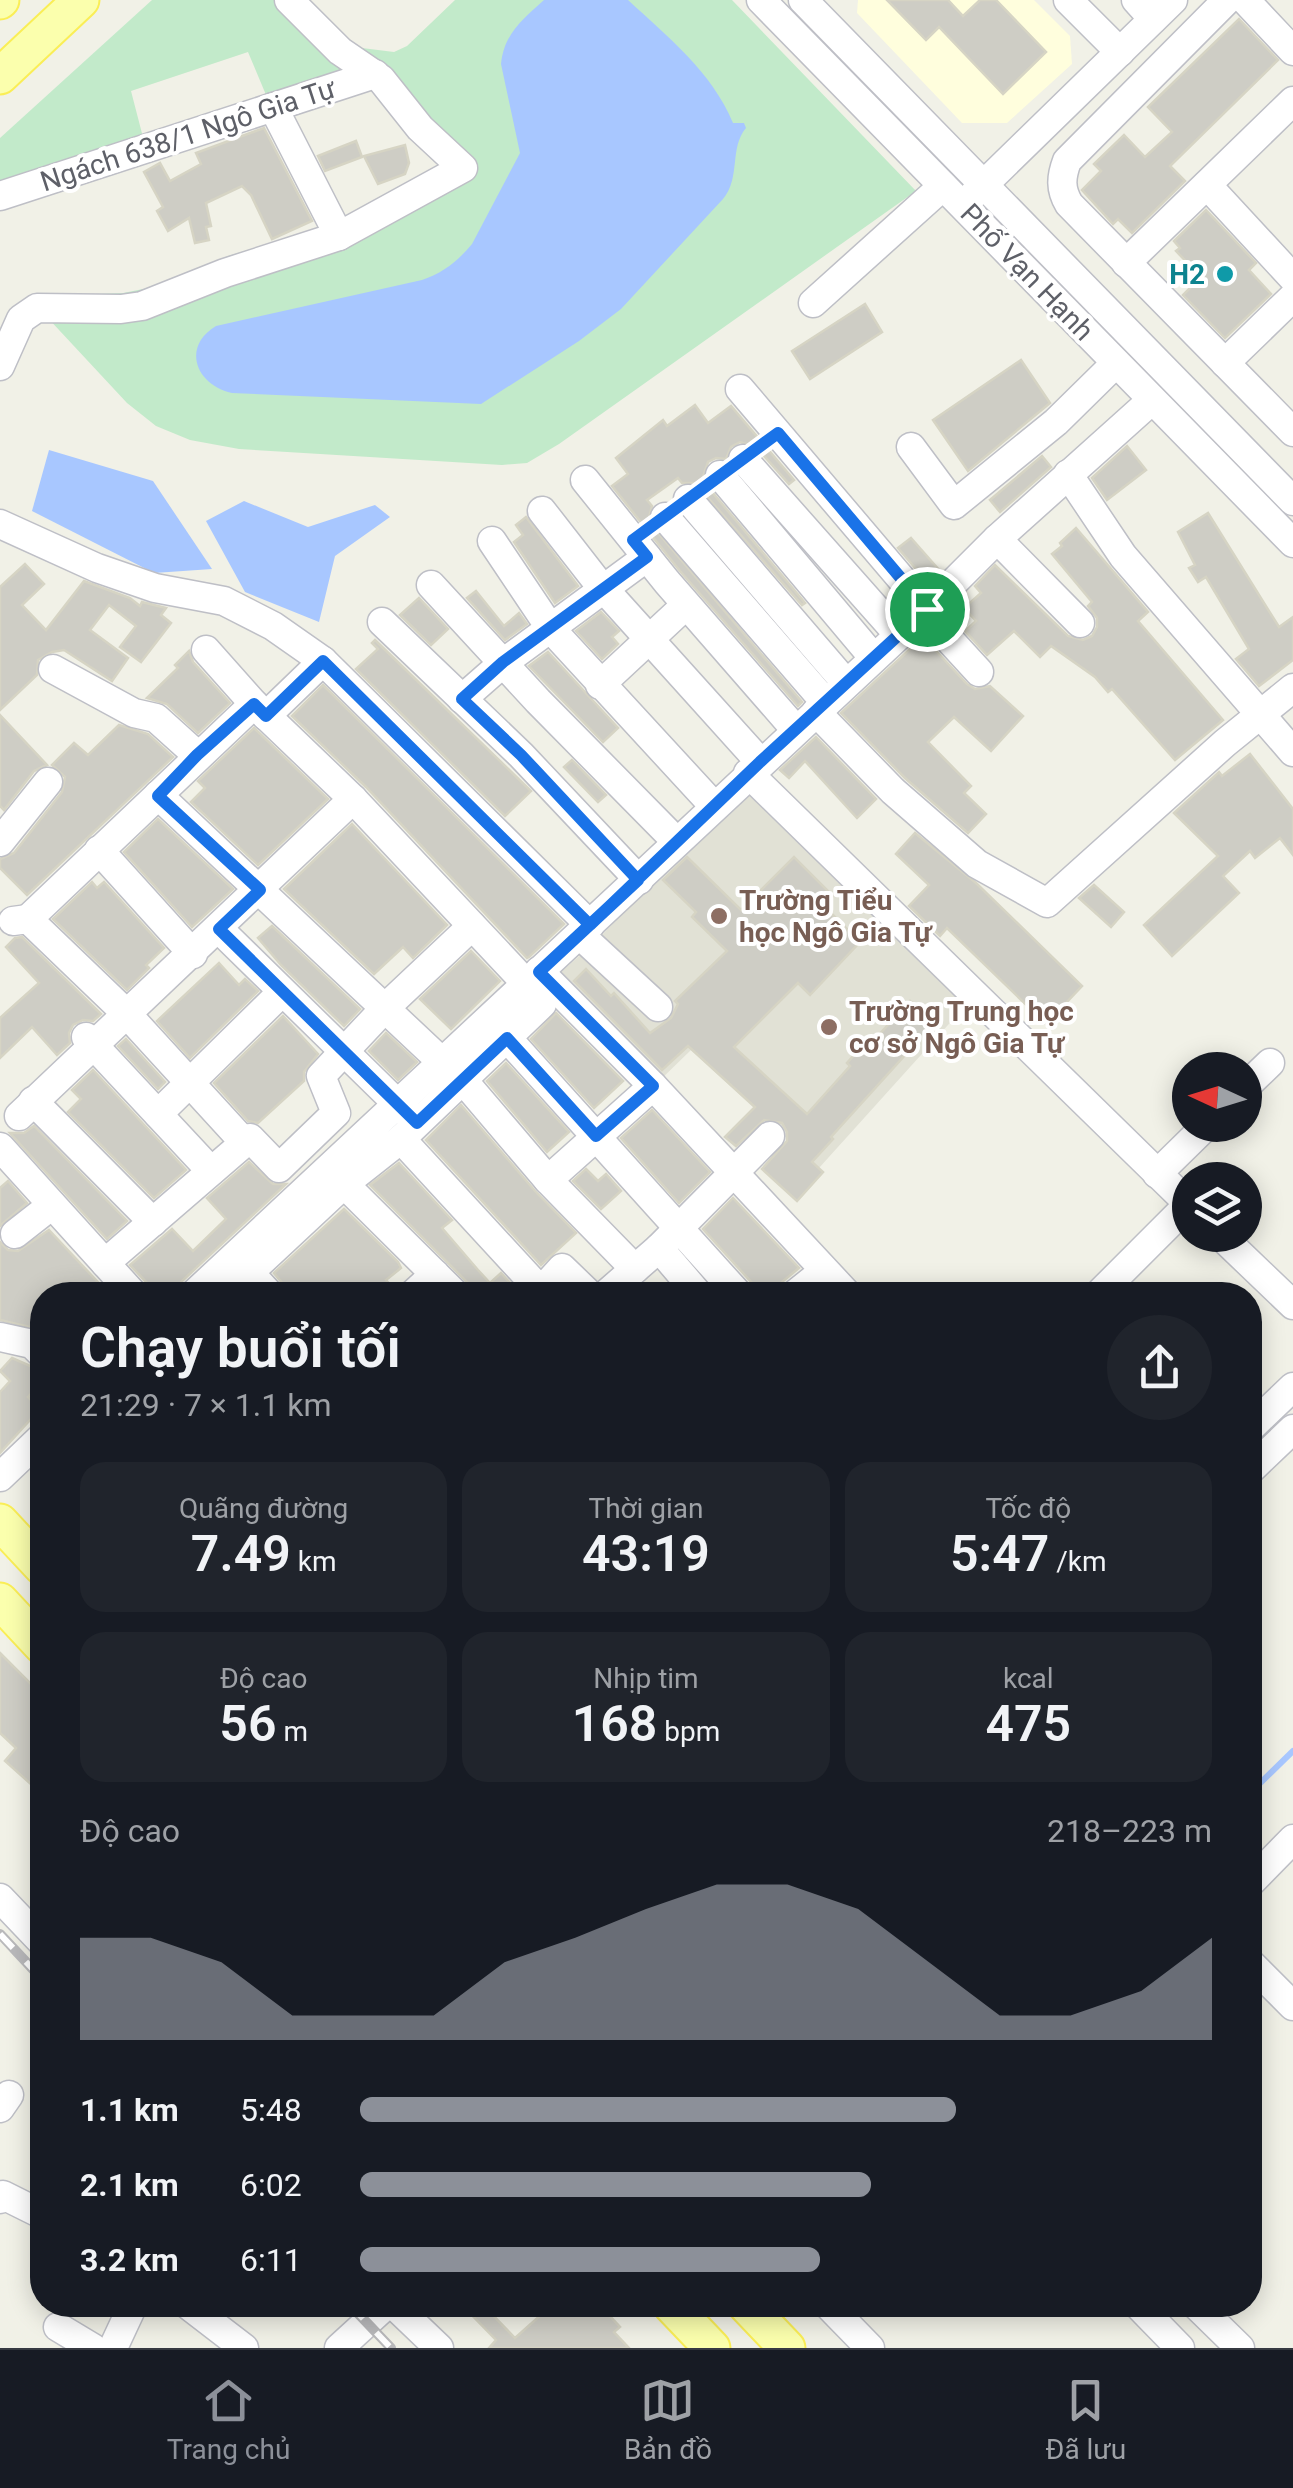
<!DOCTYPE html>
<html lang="vi">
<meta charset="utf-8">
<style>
body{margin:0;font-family:Roboto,sans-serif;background:#20242c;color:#f1f3f6;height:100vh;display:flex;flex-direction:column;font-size:38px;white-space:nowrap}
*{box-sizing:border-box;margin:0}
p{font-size:32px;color:#9ea1a6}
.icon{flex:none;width:55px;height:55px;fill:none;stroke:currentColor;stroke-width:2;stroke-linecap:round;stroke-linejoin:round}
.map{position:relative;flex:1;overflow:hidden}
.sheet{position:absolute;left:30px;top:1282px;width:1232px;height:1035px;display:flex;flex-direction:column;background:#171b24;border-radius:40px;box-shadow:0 5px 25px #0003}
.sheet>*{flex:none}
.needle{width:65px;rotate:274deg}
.controls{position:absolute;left:1172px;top:1052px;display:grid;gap:20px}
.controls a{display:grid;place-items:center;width:90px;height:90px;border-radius:50%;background:#171b24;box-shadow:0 5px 25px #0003;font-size:50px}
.pin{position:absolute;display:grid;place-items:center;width:85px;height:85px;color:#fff;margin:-42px;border:5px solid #fff;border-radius:50%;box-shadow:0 2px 10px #0007}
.round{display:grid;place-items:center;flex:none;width:105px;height:105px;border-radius:52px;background:#20242c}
.headline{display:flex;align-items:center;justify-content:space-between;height:170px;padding:0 50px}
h1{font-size:55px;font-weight:600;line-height:75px}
.stats{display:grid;grid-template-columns:repeat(3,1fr);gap:15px;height:170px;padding:10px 50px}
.stats div{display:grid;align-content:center;border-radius:25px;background:#20242c;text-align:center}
.stats b{font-size:50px;font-weight:600}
.stats small{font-size:28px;font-weight:400}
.stats p{font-size:28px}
.chart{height:280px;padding:20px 50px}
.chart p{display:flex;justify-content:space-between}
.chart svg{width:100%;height:180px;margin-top:10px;fill:#8c9099;opacity:.7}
ul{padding:0 50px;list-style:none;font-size:32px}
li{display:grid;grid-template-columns:160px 120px 1fr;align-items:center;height:75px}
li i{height:25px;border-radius:12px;background:#8c9099}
.tab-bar{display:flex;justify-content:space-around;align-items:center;height:140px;border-top:2px solid #363941;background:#171b24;font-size:28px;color:#9ea1a6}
.tab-bar a{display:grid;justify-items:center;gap:5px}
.tab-bar .current{color:#8c9099}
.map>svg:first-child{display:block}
.commercial{fill:#fffedd}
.education{fill:#e1e1d5}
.green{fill:#c2eaca}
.water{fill:#a8c7ff}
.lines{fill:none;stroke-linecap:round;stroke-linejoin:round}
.stream{stroke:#a8c7ff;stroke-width:6}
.building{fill:#cecdc5;stroke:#d6d4c4;stroke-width:2.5}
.minor-casing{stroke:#bebfc6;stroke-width:31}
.major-casing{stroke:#faee56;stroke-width:39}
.minor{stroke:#fff;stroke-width:28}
.major{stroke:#fbffad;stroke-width:35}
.rail-casing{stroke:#b9b9bb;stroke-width:10}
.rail{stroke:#fff;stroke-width:6;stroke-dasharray:19;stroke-linecap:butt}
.route-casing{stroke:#fff;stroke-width:20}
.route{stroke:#1a73e8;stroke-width:12}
.culture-dot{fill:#0f9aa8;stroke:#fff;stroke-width:4}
.education-dot{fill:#8d6e63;stroke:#fff;stroke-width:4}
.labels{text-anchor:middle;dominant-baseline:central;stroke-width:8;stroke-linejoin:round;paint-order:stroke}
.street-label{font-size:28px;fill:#5e6068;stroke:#fff}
.culture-label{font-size:28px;font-weight:bold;fill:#0d838f;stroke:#fff;text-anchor:end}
.education-label{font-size:28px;font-weight:bold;fill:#785e54;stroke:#fff;text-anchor:start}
</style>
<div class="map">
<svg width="1293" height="2348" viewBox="0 0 1293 2348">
<rect width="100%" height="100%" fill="#f1f1e7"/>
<polygon class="commercial" points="858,0 1034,0 1070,36 1072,64 1007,123 962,123 857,13"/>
<polygon class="education" points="744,789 966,1005 819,1168 691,1050 654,1086 554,978 592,945"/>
<polygon class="green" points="152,0 308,0 354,47 394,52 407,46 455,0 732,0 916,191 559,444 527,463 502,465 239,449 190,440 156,426 127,403 46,316 45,296 123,293 158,286 228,256 350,219 438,167 440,156 378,81 269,102 248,52 131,91 145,145 0,190 0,138"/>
<g class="water">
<path d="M544,0H628C668,37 712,72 733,123H744L746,128C729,148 741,178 723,199L621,309L579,341L481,404L232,393C196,385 181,347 216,326L422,280C443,273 458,261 472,244L520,153L501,64C504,34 522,20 544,0Z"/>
<polygon points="49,450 153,481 212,569 154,573 32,511"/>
<polygon points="244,501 308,527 375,505 390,517 335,556 319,622 245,592 206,521"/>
</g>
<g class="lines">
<polyline class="stream" points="1250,1793 1293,1751"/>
</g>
<g class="building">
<polygon points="887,0 948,0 963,16 980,0 996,0 1046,52 1003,94 939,27 926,40"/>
<polygon points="1239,19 1278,60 1170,166 1185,181 1132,233 1118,219 1113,224 1082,190 1101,171 1094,164 1124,135 1145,157 1172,132 1148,107"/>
<polygon points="264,128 312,221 272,239 251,195 242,186 206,203 211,226 206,227 209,240 195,243 189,218 168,231 157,211 163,207 144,172 160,163 170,181 201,164 196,153"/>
<polygon points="356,141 362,157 325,171 318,156"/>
<polygon points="405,145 409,163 405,174 378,184 364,156"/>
<polygon points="1206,210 1256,263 1249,270 1271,294 1225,338 1183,295 1201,277 1176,251 1180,248 1174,241"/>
<polygon points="865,304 882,332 810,379 792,351"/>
<polygon points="1021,360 1050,403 968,471 933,420"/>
<polygon points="695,405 708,423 731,406 794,480 789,484 756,447 740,442 731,447 726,459 716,458 708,462 703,477 707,486 805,603 802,605 695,483 682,483 678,478 647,500 652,506 648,521 802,702 798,706 680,571 612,486 628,474 616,458 663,420 667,426"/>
<polygon points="1127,446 1146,470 1107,500 1092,478"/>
<polygon points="1042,456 1051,467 1000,512 990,500"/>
<polygon points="1208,513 1279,627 1293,617 1293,660 1259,686 1236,659 1249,649 1206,577 1198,582 1189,568 1195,565 1178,532"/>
<polygon points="526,517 578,586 555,603 514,542 523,535 516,525"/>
<polygon points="1076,528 1148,612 1138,621 1223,720 1175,760 1112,689 1108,692 1095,677 1051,646 1040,657 1014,631 987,655 965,631 976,621 964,608 981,593 975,586 995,565 1068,636 1083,640 1092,636 1097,627 1097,618 1088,606 1092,602 1052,554 1062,546 1060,543"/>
<polygon points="911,538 940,571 928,583 898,548"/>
<polygon points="25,564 44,584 22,605 46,630 84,581 130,598 140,606 142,602 166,608 161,615 171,623 141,662 120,647 136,626 109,605 90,630 128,658 112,681 64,650 52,652 38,660 37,675 0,710 0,587"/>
<polygon points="476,591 504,626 519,613 527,624 505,640 467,598"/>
<polygon points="419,598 448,629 431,645 400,615"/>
<polygon points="601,612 619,631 612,637 618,644 602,659 576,631"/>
<polygon points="923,637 967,684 975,689 990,686 1023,716 991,751 954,717 928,742 971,786 964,793 986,814 968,833 905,778 841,713"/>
<polygon points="375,640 531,791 505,816 356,669 378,649 372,643"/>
<polygon points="189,651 193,662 230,703 198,733 167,704 147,698 178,668 175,665"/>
<polygon points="548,652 618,728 603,742 529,666"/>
<polygon points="323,685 564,924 529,957 527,958 366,787 292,716"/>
<polygon points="0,715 47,765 34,771 4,810 0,806"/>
<polygon points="119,725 148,734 173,757 27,895 0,868 0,859 14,853 62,792 65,777 52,765 74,743 88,755"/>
<polygon points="254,728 328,799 258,865 191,802 205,788 198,781"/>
<polygon points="816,737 876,799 857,818 805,761 789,778 780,770"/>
<polygon points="1250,754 1293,809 1293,855 1280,838 1255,858 1250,851 1223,876 1239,893 1172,956 1144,925 1218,856 1174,813 1219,772 1222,776"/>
<polygon points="572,760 606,795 598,802 564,767"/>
<polygon points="158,819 233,889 192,927 124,852"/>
<polygon points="352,824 447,925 413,958 403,947 374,974 284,889"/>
<polygon points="915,833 976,883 1082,986 1046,1024 947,928 940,936 909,906 929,885 896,854"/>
<polygon points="687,857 741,910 794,857 833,896 824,906 860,942 810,995 798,983 734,1047 807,1114 850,1066 847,1063 870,1037 874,1040 910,1001 934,1023 831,1137 833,1139 812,1162 823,1172 797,1201 762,1169 787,1141 787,1132 782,1123 764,1120 736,1146 725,1137 755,1107 688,1046 662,1070 574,981 586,969 611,996 614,993 650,1033 671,1018 678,1004 675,1001 727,951 692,917 696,912 663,880"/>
<polygon points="92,882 97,888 104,882 164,948 146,965 149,968 127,990 53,919"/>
<polygon points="1094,885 1124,912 1111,927 1079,898"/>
<polygon points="272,926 360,1009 344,1026 281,965 258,938"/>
<polygon points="22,937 101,1014 93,1021 83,1020 73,1025 69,1033 70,1043 57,1055 32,1027 0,1058 0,1018 39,983 6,947 15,938"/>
<polygon points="471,951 500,981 451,1029 420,999"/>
<polygon points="219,963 239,985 245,979 258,991 190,1058 157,1021"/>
<polygon points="556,1013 623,1081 594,1108 531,1039"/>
<polygon points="283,1016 318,1054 304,1072 304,1081 258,1123 248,1121 214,1083"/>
<polygon points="386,1033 417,1062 398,1080 369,1051"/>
<polygon points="126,1039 165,1082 158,1089 118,1046"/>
<polygon points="506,1063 569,1132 547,1152 487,1081"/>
<polygon points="93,1070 186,1170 154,1198 68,1112 81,1099 72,1090"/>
<polygon points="461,1105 535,1191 576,1233 541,1265 426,1140"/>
<polygon points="652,1110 710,1172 679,1203 621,1138"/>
<polygon points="34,1126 127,1221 107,1239 10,1133 24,1133"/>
<polygon points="249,1162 273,1184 286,1184 181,1282 176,1295 151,1295 147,1283 130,1265 172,1229 193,1251 226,1219 207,1198"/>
<polygon points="399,1163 452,1220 442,1228 478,1270 490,1283 501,1273 521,1295 473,1295 468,1283 370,1185"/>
<polygon points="586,1169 598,1181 606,1174 621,1191 601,1209 573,1181"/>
<polygon points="8,1181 27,1203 0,1226 0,1188"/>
<polygon points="733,1198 799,1268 782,1282 777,1295 756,1295 752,1283 703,1229"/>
<polygon points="344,1209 398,1262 401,1268 386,1280 395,1290 395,1295 287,1295 283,1284 274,1273"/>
<polygon points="49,1230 110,1295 42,1295 42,1330 0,1320 0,1242 8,1250 18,1251"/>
<polygon points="12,1358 42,1371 42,1382 28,1397 40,1409 0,1453 0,1392 10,1381 0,1371"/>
<polygon points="0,1653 42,1695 42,1794 5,1761 16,1748 0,1733"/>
<polygon points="462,2305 483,2305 515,2338 552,2305 622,2305 610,2316 620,2327 614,2332 629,2348 489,2348 496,2340"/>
</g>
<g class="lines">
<defs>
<g id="minor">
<polyline points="761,0 1293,543"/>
<polyline points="803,0 1293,501"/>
<polyline points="1068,0 1120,52"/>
<polyline points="1136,0 1153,19"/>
<path d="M1227,0L1067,161C1061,177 1060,189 1069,204L1293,432"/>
<polyline points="1245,0 1293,51"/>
<polyline points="273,107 339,236"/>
<polyline points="1207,185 1293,278"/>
<polyline points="974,194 1173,0"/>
<polyline points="0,196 375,74"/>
<polyline points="1126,263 1293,101"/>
<polyline points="813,303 943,186"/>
<polyline points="1225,363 1293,297"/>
<polyline points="0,366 21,319 37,308 121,309 142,306 225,273 339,236 463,168 420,128 381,79 340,51 289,0"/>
<polyline points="740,389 927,609"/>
<polyline points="911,447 954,505 1056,422 1116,363"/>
<polyline points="743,459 899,635"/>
<polyline points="1068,474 1123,556 1293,752"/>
<polyline points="720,475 873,657"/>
<polyline points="585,480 667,582 796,730"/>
<polyline points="688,499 846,683"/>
<polyline points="542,511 595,579 760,762"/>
<polyline points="665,517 826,703"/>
<polyline points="0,524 97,568 155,588 224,601 273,626 323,661 590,925"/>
<polyline points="997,539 1080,623"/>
<polyline points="492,541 551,629 714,806"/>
<polyline points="431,585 538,701 677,842"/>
<polyline points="924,612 979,672"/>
<polyline points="382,622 521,755 639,880"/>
<polyline points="206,650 254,704 353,799 525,982"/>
<polyline points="53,669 134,713 156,718 197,755"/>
<polyline points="600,685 686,605"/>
<polyline points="462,699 503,663 647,557"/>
<polyline points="816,712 893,791 977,864 1047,903 1225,743 1293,688"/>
<polyline points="266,716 323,661"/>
<polyline points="748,773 1190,1205"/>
<polyline points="158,795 442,1062"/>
<polyline points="0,842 48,782"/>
<polyline points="99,850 193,954"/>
<polyline points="28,919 254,704"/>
<polyline points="13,921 28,919 126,1013 244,1142"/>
<polyline points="219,929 411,1117"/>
<polyline points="580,935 658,1007"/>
<polyline points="539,971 653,1086 848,1295"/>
<polyline points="86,1037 211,1171"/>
<polyline points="507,1038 739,1295"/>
<polyline points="462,1079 548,1180 635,1269"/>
<polyline points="1245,1087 1270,1063"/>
<polyline points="33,1101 153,1222"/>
<polyline points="158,1114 282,992"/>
<polyline points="19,1116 353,799"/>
<polyline points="401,1139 541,1291 562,1268 590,1295"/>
<polyline points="0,1147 134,1295"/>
<polyline points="333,1173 456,1295"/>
<polyline points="1157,1174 1207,1125"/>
<polyline points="548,1180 653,1086"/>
<polyline points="15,1234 52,1205"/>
<polyline points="1220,1235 1293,1305"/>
<polyline points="659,1248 699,1295"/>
<polyline points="105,1263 250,1138 279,1168 336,1113 321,1076 385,1008 472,926"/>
<polyline points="249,1272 270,1295"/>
<polyline points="193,1295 924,612 997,539 1152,400"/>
<polyline points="225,1295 344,1184 401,1139 542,1004"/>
<polyline points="412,1295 435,1274"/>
<polyline points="605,1295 659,1248 770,1136"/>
<polyline points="794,1295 824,1271"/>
<polyline points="1098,1295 1189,1204"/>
<polyline points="0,1337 32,1344 42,1354"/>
<polyline points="1250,1428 1293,1387"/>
<polyline points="1250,1470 1293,1429"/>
<polyline points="0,1477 42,1437"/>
<polyline points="1250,1883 1293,1839"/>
<polyline points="0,1898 42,1942"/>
<polyline points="1250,1963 1293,2006"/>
<polyline points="0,2108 9,2095"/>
<polyline points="0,2199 3,2195 37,2212 42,2205"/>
<polyline points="188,2305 244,2348"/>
<polyline points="394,2305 439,2348"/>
<polyline points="828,2305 870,2348"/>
<polyline points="1138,2305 1180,2348"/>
<polyline points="1196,2305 1240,2348"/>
<polyline points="58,2327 93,2348"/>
<polyline points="113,2348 133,2305"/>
<polyline points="339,2348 386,2305"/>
</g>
<g id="major">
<polyline points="0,1 1,0"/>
<polyline points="0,76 81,0"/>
<polyline points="0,1522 42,1567"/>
<polyline points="0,1601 42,1646"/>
<polyline points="671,2305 712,2348"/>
<polyline points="746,2305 787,2348"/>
</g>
</defs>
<use href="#minor" class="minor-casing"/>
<use href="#major" class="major-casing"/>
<use href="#minor" class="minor"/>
<use href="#major" class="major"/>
<defs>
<g id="rail">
<polyline points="0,1934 42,1979"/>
<polyline points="350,2305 391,2348"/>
</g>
</defs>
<use href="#rail" class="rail-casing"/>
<use href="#rail" class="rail"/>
</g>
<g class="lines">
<defs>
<polyline id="route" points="927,609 760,762 590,925 323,661 266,716 254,704 197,755 158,796 260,890 219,929 417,1123 507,1038 596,1136 653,1086 539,972 638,880 521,755 462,699 503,662 647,557 633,540 778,433 927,609"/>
</defs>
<use href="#route" class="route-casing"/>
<use href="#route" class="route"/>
</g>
<circle class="culture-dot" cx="1225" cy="274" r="10"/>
<g class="education-dot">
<circle cx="719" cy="916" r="10"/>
<circle cx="829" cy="1027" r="10"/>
</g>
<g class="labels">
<g class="street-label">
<text transform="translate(188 135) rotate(-18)">Ngách 638/1 Ngô Gia Tự</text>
<text transform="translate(1027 272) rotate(46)">Phố Vạn Hạnh</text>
</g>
<g class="culture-label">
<text x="1205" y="274">H2</text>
</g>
<g class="education-label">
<text x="739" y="900">Trường Tiểu<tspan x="739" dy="32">học Ngô Gia Tự</tspan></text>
<text x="849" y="1011">Trường Trung học<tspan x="849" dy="32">cơ sở Ngô Gia Tự</tspan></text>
</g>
</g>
</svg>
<div class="controls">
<a><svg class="needle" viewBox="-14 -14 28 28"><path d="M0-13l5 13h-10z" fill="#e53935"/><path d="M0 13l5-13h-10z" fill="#9ea1a6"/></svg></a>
<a><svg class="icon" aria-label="layers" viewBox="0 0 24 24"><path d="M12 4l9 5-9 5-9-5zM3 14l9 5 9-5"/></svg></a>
</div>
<div class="pin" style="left:927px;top:609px;background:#1e9e55"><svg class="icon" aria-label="arrive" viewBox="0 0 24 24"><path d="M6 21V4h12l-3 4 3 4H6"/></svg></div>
<section class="sheet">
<div class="headline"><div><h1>Chạy buổi tối</h1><p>21:29 · 7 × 1.1 km</p></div><a class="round"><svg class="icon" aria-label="share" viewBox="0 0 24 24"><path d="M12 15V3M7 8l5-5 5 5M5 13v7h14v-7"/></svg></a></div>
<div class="stats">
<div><p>Quãng đường</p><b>7.49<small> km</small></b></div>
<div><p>Thời gian</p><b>43:19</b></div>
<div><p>Tốc độ</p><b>5:47<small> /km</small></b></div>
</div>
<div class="stats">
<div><p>Độ cao</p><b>56<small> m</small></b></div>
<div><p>Nhịp tim</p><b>168<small> bpm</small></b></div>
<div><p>kcal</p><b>475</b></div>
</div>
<div class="chart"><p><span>Độ cao</span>218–223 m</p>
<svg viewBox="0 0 160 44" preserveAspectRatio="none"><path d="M0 44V19L10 19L20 25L30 38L40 38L50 38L60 25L70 19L80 12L90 6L100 6L110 12L120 25L130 38L140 38L150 32L160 19V44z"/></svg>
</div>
<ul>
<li><b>1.1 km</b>5:48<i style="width:70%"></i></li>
<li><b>2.1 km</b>6:02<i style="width:60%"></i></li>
<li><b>3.2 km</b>6:11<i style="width:54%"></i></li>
</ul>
</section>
</div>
<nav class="tab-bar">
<a class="current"><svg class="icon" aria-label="home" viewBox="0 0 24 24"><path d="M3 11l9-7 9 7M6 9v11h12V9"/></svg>Trang chủ</a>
<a><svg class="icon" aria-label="map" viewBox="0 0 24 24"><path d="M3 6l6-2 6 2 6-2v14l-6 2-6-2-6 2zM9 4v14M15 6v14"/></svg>Bản đồ</a>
<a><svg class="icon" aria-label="saved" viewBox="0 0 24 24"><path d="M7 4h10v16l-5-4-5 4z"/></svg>Đã lưu</a>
</nav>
